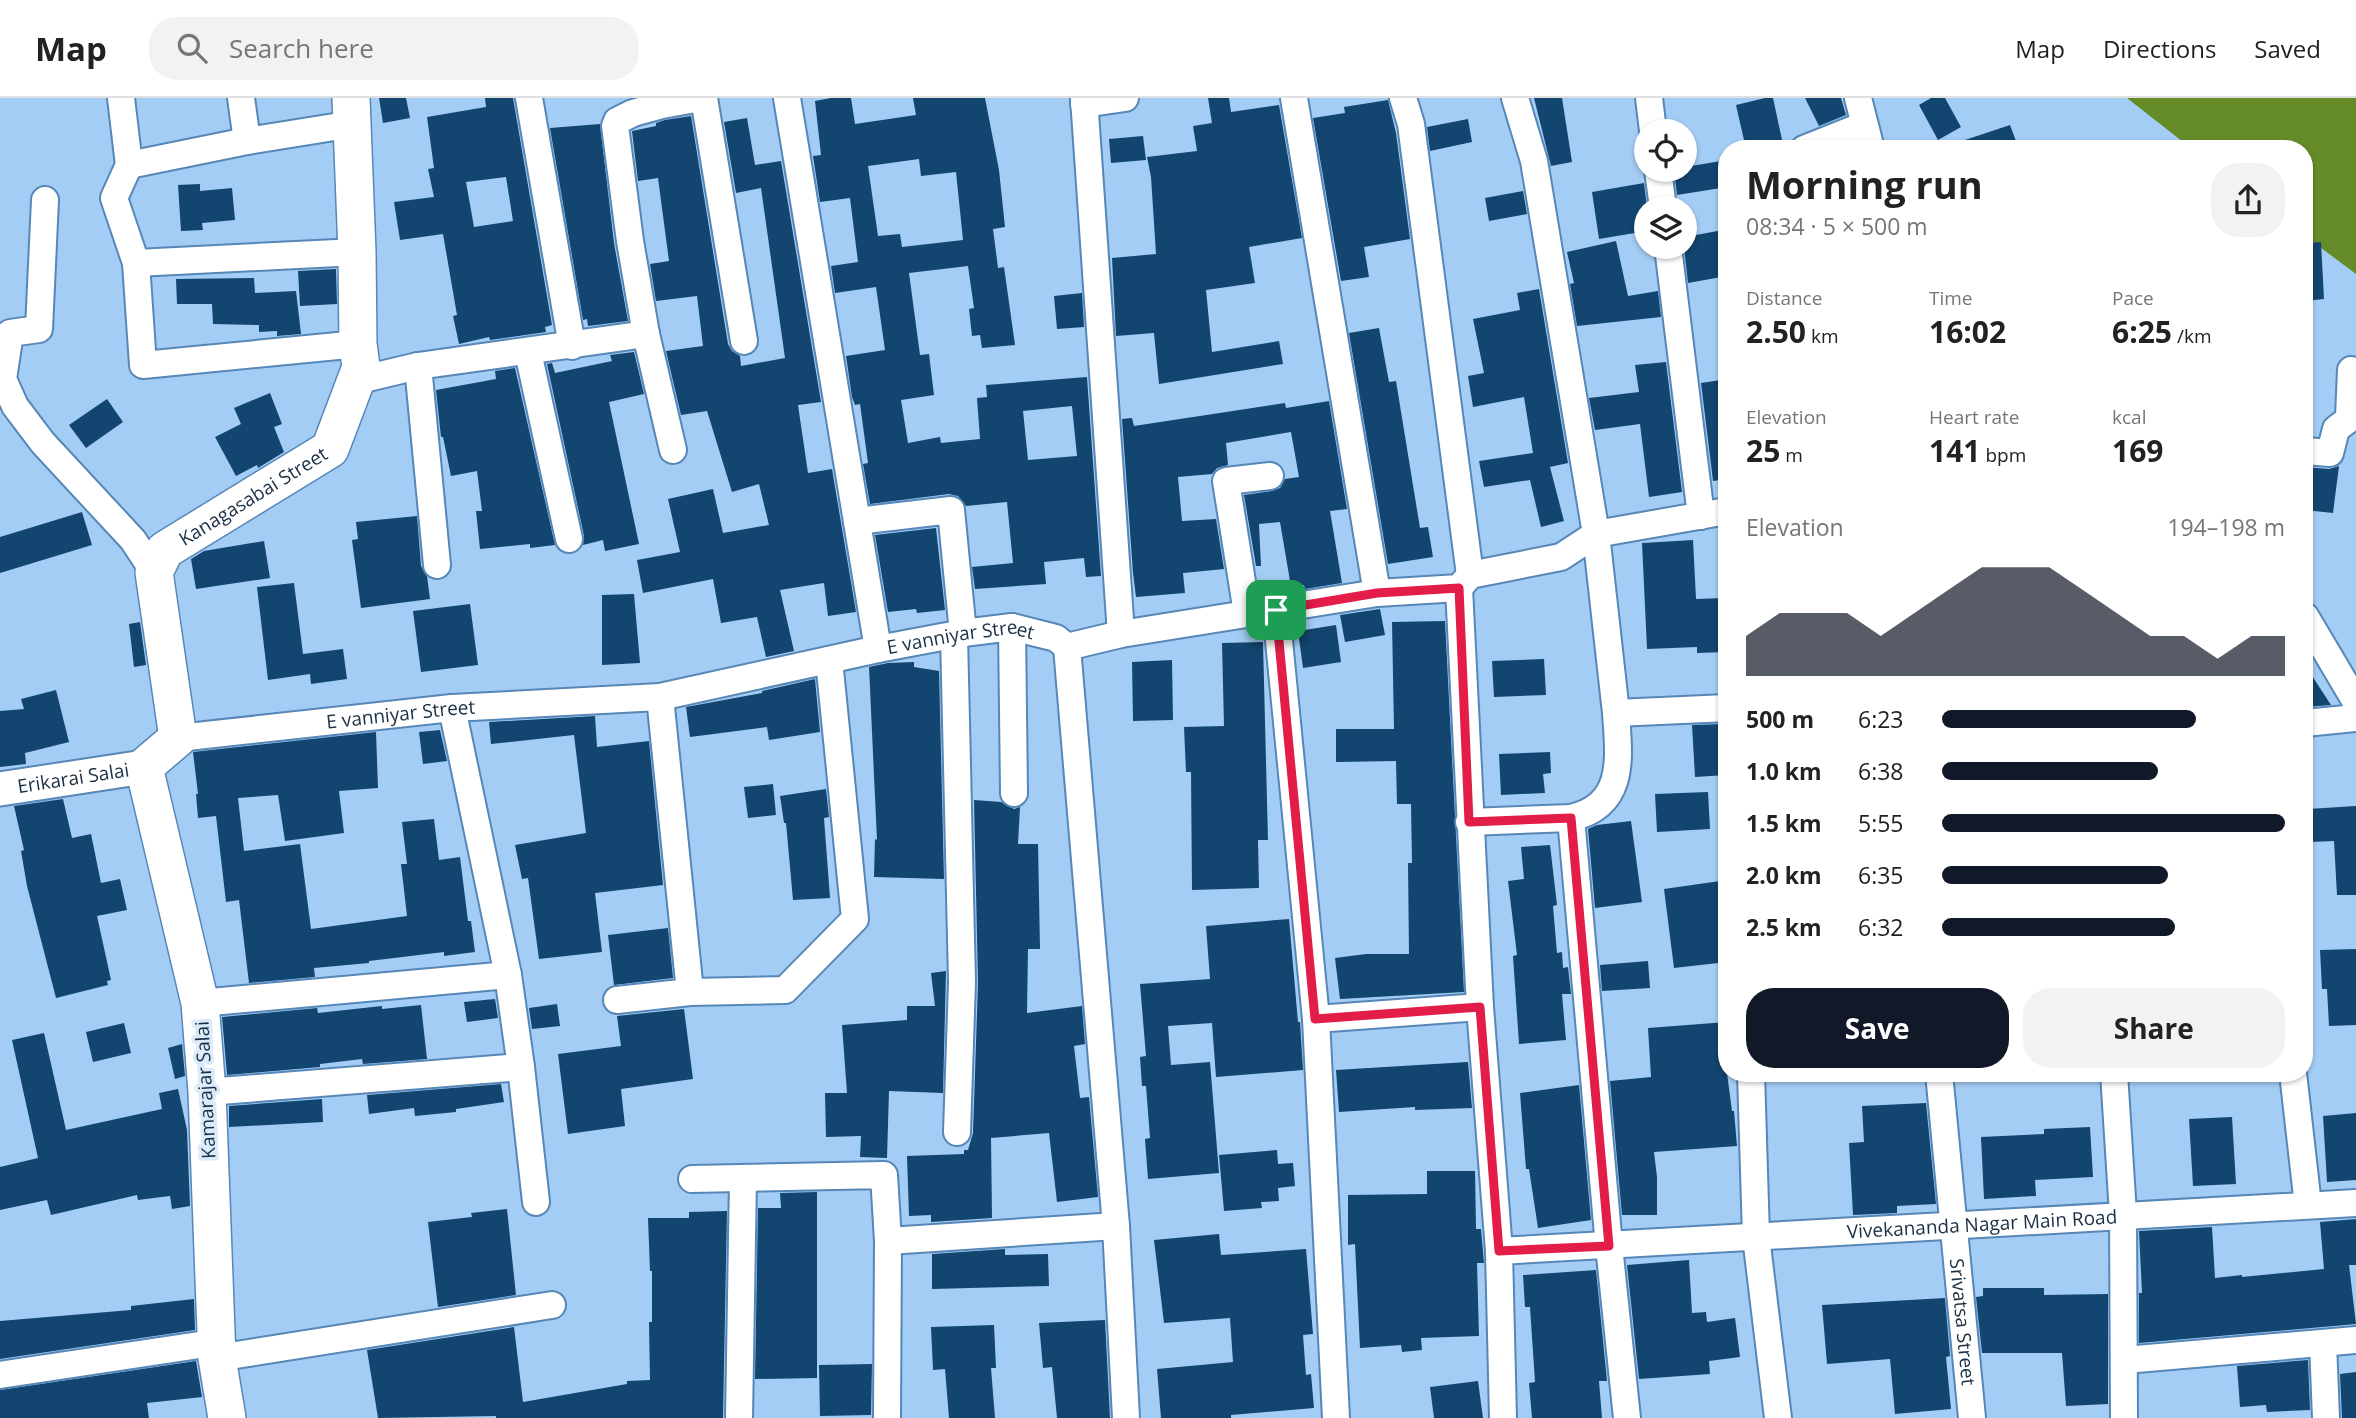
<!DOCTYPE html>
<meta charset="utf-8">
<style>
body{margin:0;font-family:"Open Sans",sans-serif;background:#f2f2f2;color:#222;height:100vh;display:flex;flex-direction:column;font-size:26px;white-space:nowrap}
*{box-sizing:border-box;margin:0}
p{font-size:23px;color:#767676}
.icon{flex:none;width:38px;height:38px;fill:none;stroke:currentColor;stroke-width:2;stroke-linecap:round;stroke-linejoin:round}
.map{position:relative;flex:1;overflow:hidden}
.panel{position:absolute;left:1718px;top:42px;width:595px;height:942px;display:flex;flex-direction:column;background:#fff;border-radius:28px;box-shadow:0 2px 5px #0004}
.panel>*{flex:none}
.tools{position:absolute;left:1634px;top:21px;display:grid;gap:14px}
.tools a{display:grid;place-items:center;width:63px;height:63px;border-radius:50%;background:#fff;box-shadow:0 2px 5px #0004;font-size:35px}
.pin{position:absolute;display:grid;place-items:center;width:60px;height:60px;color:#fff;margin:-30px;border-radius:14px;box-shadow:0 4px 10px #0006}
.round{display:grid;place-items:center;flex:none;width:74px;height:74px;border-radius:28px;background:#f2f2f2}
.overview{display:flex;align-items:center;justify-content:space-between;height:119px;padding:0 28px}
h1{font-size:38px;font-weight:700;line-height:52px}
.figures{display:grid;grid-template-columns:repeat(3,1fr);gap:10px;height:119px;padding:7px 28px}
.figures div{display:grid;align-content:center}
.figures b{font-size:30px;font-weight:700}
.figures small{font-size:19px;font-weight:400}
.figures p{font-size:19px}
.chart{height:196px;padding:14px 28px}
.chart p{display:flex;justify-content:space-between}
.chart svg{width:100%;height:126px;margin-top:7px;fill:#111827;opacity:.7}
.action{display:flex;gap:14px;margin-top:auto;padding:14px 28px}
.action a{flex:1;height:80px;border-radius:28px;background:#111827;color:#fff;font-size:28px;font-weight:700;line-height:80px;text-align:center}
.action a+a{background:#f2f2f2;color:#222}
ul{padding:0 28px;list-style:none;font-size:23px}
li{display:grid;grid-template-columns:112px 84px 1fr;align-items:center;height:52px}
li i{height:18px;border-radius:9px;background:#111827}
header{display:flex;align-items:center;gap:42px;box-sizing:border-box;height:98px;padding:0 35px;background:#fff;border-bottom:2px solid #e0e0e0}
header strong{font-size:33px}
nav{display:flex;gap:38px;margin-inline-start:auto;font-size:24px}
.search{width:490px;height:63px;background:#f2f2f2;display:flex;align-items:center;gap:18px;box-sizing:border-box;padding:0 24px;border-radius:28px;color:#767676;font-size:26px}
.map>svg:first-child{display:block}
.water{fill:#658b28}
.building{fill:#12456f;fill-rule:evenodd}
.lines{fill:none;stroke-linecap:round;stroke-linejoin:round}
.minor-casing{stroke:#5687b6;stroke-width:30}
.tertiary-casing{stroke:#5687b6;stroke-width:37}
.secondary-casing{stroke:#5687b6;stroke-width:40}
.minor{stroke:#fff;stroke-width:26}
.tertiary{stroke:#fff;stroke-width:33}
.secondary{stroke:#fff;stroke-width:37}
.route-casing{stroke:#fff;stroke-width:14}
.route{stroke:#e11d48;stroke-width:9}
.labels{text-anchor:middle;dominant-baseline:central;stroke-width:7;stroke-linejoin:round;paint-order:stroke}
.street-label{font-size:19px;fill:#1b3044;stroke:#dbebfa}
</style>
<header>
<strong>Map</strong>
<div class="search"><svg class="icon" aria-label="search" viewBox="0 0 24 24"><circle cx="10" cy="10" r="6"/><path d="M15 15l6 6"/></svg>Search here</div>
<nav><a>Map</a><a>Directions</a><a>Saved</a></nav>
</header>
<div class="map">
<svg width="2356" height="1320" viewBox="0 0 2356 1320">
<rect width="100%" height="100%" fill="#a4cdf5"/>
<polygon class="water" points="2127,0 2356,0 2356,176 2305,138 2305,51 2192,51"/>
<g class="building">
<polygon points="379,0 406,0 410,20 383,25"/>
<path d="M485,0H513L552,227L545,229L546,234L490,242L489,239L459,246L453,218L457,217L443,136L400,142L394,104L434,99L428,71L434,70L427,19L486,9ZM506,79L513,123L474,129L466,84Z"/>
<path d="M831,0H851L855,26L916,17L913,0H985L999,72L1005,129L993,131L998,170L1004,169L1015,247L982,250L980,237L972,238L969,211L974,210L968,168L909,175L920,257L929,256L934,297L901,302L908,345L940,339L941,345L980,341L977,300L987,299L986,287L1087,279L1101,478L1086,479L1084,460L1044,464L1046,486L975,491L972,469L1013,465L1007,404L966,408L958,398L949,396L870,406L863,366L868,365L860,306L855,307L852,299L846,258L885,252L876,189L835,195L831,168L858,164L850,100L820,104L813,58L821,57L815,3ZM919,61L921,78L956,74L963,142L902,149L900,136L878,138L868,68ZM1072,308L1077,358L1028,362L1023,313Z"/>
<polygon points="1208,0 1229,0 1231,14 1279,7 1302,140 1249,149 1255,185 1206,192 1212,254 1279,243 1283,266 1159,286 1154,235 1116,238 1112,160 1156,156 1151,79 1147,59 1197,53 1193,28 1212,25"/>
<polygon points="1534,0 1562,0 1572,64 1551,68"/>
<polygon points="1765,0 1773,0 1784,51 1746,51 1736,7"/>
<polygon points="1805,0 1841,0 1846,17 1819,28"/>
<polygon points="1931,0 1945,0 1961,29 1938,42 1919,7"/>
<polygon points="1388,2 1396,35 1410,141 1364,149 1369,179 1341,183 1313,20 1345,15 1344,9"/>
<polygon points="691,18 728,246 732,253 740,258 741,268 785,260 761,90 736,95 724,24 747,20 755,67 781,63 821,304 798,307 808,375 832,371 856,514 828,518 824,485 780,492 794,553 766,559 757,519 721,525 713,481 643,495 637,462 680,454 668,401 713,391 723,435 769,427 759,386 732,394 707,313 681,317 666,253 703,248 697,198 656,203 650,166 669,163 658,80 638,83 632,33 656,28 656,25 665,22"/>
<polygon points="1468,21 1472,44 1430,53 1427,29"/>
<polygon points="600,26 614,145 628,223 588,228 587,221 583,222 550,30"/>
<polygon points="2010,27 2019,51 1951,51 1950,47"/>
<polygon points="1143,38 1146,62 1111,65 1109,41"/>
<polygon points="1727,62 1727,89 1677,97 1674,72 1685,72 1685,69"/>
<polygon points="1644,85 1647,110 1647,133 1599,141 1592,94"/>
<polygon points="200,86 200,93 232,90 235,122 202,125 203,132 181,133 178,87"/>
<polygon points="1523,93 1527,116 1489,123 1485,100"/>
<polygon points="1723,132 1727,158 1727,178 1688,185 1684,149 1685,139"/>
<polygon points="1616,143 1628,198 1658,193 1661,219 1577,228 1570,186 1574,185 1567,154"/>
<polygon points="2321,144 2324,201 2305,203 2305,145"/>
<polygon points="336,171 337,206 300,208 298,173"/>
<polygon points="254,180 255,195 296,193 301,236 277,238 277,233 259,234 259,227 213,226 212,206 177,206 176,181"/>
<polygon points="1539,191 1568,365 1550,369 1564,423 1541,429 1530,382 1484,389 1479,363 1533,355 1524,299 1473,309 1468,278 1484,275 1473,221 1520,212 1517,195"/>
<polygon points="1082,195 1084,229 1057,231 1054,198"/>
<polygon points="1379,230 1389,284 1396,283 1420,430 1428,429 1433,459 1388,466 1349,235"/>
<polygon points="634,254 644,296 609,304 639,446 605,453 603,442 583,447 584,438 547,266 552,265 555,275 612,263 610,257"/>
<polygon points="1666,264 1682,394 1649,399 1640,326 1595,332 1589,300 1639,294 1635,267"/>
<polygon points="515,270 555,447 530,450 530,446 480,451 476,413 482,413 477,373 451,378 443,339 441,339 436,292 496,281 495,273"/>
<polygon points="1727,281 1727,381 1713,383 1701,285"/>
<polygon points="270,295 282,326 274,329 284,354 258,370 257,367 236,378 215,339 241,326 234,310"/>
<polygon points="107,301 123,324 86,350 69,327"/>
<polygon points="1329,303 1347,411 1330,413 1342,485 1305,491 1304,487 1291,489 1280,424 1259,426 1261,468 1256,468 1244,397 1272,393 1280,390 1285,381 1299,379 1291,334 1226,345 1228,367 1217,370 1212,376 1178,379 1182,423 1216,421 1224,471 1183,475 1185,495 1136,499 1133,475 1122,321 1132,320 1134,328 1285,305 1286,310"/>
<polygon points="2339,368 2333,415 2305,412 2305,369 2329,371"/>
<polygon points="82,414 92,447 0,475 0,439"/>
<polygon points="417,418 421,468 427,478 430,501 361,510 352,442 358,441 356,424"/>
<polygon points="936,430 945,512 917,515 916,511 888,514 875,437"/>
<polygon points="1693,442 1696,501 1724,500 1726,554 1697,555 1697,549 1647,551 1642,445"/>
<polygon points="264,443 270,480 196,491 191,461 204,453"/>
<polygon points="294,485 303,556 343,551 347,581 311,586 310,576 268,582 257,489"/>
<polygon points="634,496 640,565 602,567 602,497"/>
<polygon points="470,506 478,567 421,574 413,513"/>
<polygon points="1380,511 1385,537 1345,544 1340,517"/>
<polygon points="1445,523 1464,894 1340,901 1335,860 1366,856 1409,856 1408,765 1412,765 1411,706 1397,706 1396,663 1336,664 1336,631 1394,631 1392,524"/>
<polygon points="140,524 146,567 134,569 129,526"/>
<polygon points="1336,527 1341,564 1303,570 1298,533"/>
<polygon points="1263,544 1268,742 1258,742 1259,790 1192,792 1191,674 1186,674 1184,629 1224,628 1222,545"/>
<polygon points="1544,561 1546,597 1494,599 1492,563"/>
<polygon points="1172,562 1173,622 1133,623 1132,564"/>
<polygon points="914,564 914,569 939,573 944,781 874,779 875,741 877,742 869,569 888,565"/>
<polygon points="2305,567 2331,607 2305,609"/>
<polygon points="815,581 820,634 769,642 767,629 690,639 686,609 762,595 762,593"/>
<polygon points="56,592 69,644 25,655 26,666 0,669 0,613 24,611 21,601"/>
<polygon points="595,618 597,649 649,643 663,787 595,795 602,854 539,861 528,780 522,781 515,747 586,735 574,637 491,646 489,624"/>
<polygon points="1723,626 1726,677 1695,679 1692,627"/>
<polygon points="440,632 447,663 423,666 419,634"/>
<polygon points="376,634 378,690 339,693 344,735 285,743 278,697 238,700 244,753 300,746 311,831 407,818 401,766 407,766 402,724 434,721 439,762 460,759 468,823 471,823 475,854 444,858 444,854 369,863 369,865 314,870 315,879 249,885 239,802 226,804 216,718 198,720 196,696 198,696 193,654"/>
<polygon points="1550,654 1551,675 1543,676 1545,695 1501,697 1499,656"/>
<polygon points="773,686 776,717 748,720 744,689"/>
<polygon points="826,691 829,719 824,720 830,800 793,802 786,725 784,725 780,698"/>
<polygon points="1708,694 1710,731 1657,734 1655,696"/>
<polygon points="63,701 72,740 91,736 101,785 120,781 127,812 97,818 111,882 107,883 108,887 56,900 27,788 21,753 24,752 14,708"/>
<polygon points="974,702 1001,704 1014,711 1020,709 1018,746 1038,746 1040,851 1028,851 1027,915 1082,908 1085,946 1074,948 1080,1000 1089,999 1098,1099 1057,1104 1049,1035 991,1040 992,1120 931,1124 931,1117 909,1118 907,1058 964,1056 964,1052 968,1052 973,1035 978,885"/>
<polygon points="2356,708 2356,797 2337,797 2334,743 2310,744 2308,711"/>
<polygon points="1631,723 1642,804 1595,810 1588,731 1597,727"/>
<polygon points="1550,747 1557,807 1553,808 1557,855 1562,854 1563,870 1568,869 1571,896 1562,896 1566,942 1519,946 1513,858 1517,857 1508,783 1524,781 1521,749"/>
<polygon points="1727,782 1727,864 1674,870 1664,791"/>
<polygon points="1289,821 1298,924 1300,924 1303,972 1216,979 1212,925 1168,928 1171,967 1210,964 1219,1075 1148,1081 1145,1041 1150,1040 1146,988 1142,988 1140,959 1146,958 1140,886 1210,881 1206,828"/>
<polygon points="668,830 673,880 614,887 608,837"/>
<polygon points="2356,851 2356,927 2329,928 2327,891 2322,891 2320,852"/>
<polygon points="1648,863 1650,890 1602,893 1600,867"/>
<polygon points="946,873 943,995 889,993 887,1060 860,1059 861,1038 826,1039 825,995 847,995 842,927 907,922 907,908 935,908 931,875"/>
<polygon points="495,901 498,920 467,924 464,904"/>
<polygon points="557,906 560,928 532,931 529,910"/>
<polygon points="421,907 427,961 363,966 362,961 320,966 320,969 227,977 222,919 317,910 318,915 382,908 382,911"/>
<polygon points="684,911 693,981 621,991 625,1028 568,1036 558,956 621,948 617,918"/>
<polygon points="1727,924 1727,975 1732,1013 1734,1013 1737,1048 1654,1054 1657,1079 1657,1117 1622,1117 1610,983 1651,979 1648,930"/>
<polygon points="124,925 131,955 93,964 86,934"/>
<polygon points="44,935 66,1032 162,1011 159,995 178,991 187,1032 190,1108 172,1111 170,1098 138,1102 137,1097 51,1117 47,1102 0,1112 0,1069 38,1060 12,942"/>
<polygon points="182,946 185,978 175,981 168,950"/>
<polygon points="1468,964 1472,1010 1415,1012 1415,1009 1339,1014 1336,972"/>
<polygon points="501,986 504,1004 456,1011 456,1014 415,1018 414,1010 369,1016 367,997"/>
<polygon points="1579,987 1591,1122 1538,1130 1529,1071 1526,1071 1520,995"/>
<polygon points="322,1001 323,1024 229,1029 229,1008"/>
<polygon points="1926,1005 1936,1106 1897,1108 1897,1115 1853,1117 1849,1045 1864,1044 1862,1008"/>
<polygon points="2356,1015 2356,1082 2327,1084 2323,1018"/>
<polygon points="2232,1019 2236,1086 2193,1088 2189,1021"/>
<polygon points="2090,1029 2093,1079 2035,1082 2036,1098 1984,1101 1981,1039 2044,1036 2044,1031"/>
<polygon points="1277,1052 1278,1066 1293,1065 1295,1088 1278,1090 1279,1103 1261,1104 1262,1110 1224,1113 1219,1057"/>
<polygon points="1427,1073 1475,1073 1476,1131 1481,1131 1484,1165 1477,1165 1479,1238 1421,1240 1422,1252 1402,1254 1401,1247 1360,1250 1355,1146 1348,1147 1348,1097 1427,1096"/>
<polygon points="817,1094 817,1280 755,1281 758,1110 781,1110 780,1095"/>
<polygon points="507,1111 516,1197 438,1209 428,1124 472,1119 471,1115"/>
<polygon points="727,1113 723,1320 496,1320 496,1318 378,1320 367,1252 514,1229 523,1304 627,1286 627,1283 650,1282 649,1224 652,1224 652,1173 650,1173 648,1120 689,1120 689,1114"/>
<polygon points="2356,1121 2356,1167 2349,1167 2356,1226 2139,1245 2139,1195 2142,1195 2139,1133 2212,1129 2215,1180 2242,1177 2242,1179 2324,1171 2320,1124"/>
<polygon points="1219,1136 1221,1157 1306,1151 1313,1236 1303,1237 1306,1277 1311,1276 1314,1310 1231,1317 1231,1320 1161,1320 1157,1271 1233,1264 1230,1220 1164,1225 1154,1142"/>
<polygon points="1005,1151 1005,1157 1048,1156 1049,1188 932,1191 932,1156"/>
<polygon points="1689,1162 1692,1215 1706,1214 1707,1224 1735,1220 1740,1259 1709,1263 1710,1276 1639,1281 1627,1167"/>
<polygon points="1596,1172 1607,1283 1599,1283 1602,1320 1532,1320 1529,1285 1535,1284 1530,1209 1525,1209 1523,1177"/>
<polygon points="1983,1190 2044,1190 2044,1197 2108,1196 2108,1306 2066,1308 2062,1255 1982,1255 1976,1199 1983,1198"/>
<polygon points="1945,1200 1950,1258 1946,1259 1951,1311 1895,1316 1890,1261 1827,1266 1822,1207"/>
<polygon points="194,1201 195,1232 0,1261 0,1223 131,1212 131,1208"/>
<polygon points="1105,1222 1110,1320 1057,1320 1052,1269 1043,1270 1039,1225"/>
<polygon points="994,1227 996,1270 991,1270 995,1320 949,1320 945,1271 933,1272 931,1229"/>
<polygon points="2308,1262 2310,1312 2267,1314 2266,1307 2240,1309 2237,1268"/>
<polygon points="196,1263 202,1299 147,1305 149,1320 0,1320 0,1292"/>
<polygon points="872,1266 871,1317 820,1318 819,1267"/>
<polygon points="2356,1274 2356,1320 2342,1320 2340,1276"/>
<polygon points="1478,1283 1483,1320 1434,1320 1430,1289"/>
</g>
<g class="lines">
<defs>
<g id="minor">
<polyline points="121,0 129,67 247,43 353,26"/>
<polyline points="241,0 247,43"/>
<polyline points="529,0 572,248"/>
<polyline points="704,0 744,243"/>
<polyline points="787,0 878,551"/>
<polyline points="1084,0 1121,536"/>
<polyline points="1294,0 1377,495"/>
<polyline points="1403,0 1411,26 1470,477"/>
<polyline points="1515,0 1534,63 1596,436 1616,615 1727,610"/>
<polyline points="1649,0 1653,33"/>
<polyline points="1858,0 1871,51"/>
<polyline points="1084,6 1125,0"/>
<polyline points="1804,51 1864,27"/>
<polyline points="129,67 114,100 136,165 143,267 358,246"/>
<polyline points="1658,72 1663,110"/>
<polyline points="45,102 39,231 10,235 3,281 15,308 43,345 133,442 154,474"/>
<polyline points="1668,149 1701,418"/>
<polyline points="136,165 357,154"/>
<polyline points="528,254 569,441"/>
<polyline points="418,268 437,467"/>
<polyline points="355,283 418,268 646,236"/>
<polyline points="2349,319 2351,272"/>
<polyline points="673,352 646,236 630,143 615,28 617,23 633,15 662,7 701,0"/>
<polyline points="2305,353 2330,355 2336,331 2356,316"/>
<polyline points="857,423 951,412 963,535"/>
<path id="s1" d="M1459,490L1480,909L1499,1153L2356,1105"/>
<polyline points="1276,512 1316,921 1336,1320"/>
<polyline points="1247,515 1226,383 1270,378"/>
<polyline points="2305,518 2356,604"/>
<polyline points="1012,529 1014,695"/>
<polyline points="954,537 962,884 957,1034"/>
<polyline points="1067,549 1116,1128 1126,1320"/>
<polyline points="660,599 690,894"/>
<polyline points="452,610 508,877 521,969 536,1104"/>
<polyline points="2305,625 2356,620"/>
<path id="s2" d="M178,640L452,610L660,599L878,551L963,535L1012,529L1056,540L1067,549L1121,536L1377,495L1459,490L1470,477L1561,459L1596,436L1727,413"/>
<polyline points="1571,720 1609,1148 1627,1320"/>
<path d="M1469,724L1571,720C1626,707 1619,660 1616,615"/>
<polyline points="617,902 690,894 785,892 855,821 829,562"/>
<polyline points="200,905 508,877"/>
<polyline points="1316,921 1480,909"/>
<polyline points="1751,975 1756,1139 1778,1320"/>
<path id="s3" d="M1939,975L1972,1320"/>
<polyline points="2114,975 2123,1116 2124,1320"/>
<polyline points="2293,975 2308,1107"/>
<polyline points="207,994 521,969"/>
<polyline points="692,1081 884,1077 888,1143 887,1320"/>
<polyline points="888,1143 1116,1128"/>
<polyline points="1499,1153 1503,1320"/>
<polyline points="2323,1245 2326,1320"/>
<polyline points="217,1260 552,1207"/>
<polyline points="2125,1262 2356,1242"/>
<polyline points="0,1277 206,1246 217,1247"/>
<polyline points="739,1320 743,1080"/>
</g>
<g id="tertiary">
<path id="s4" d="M0,691L144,669"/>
</g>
<g id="secondary">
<path id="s5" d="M227,1320L217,1260L207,994L200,905L144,669L178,640L154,474L165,452L330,351L361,269L358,246L357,154L351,0"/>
</g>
</defs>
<use href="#minor" class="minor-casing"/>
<use href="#tertiary" class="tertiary-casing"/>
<use href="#secondary" class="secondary-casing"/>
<use href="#minor" class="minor"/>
<use href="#tertiary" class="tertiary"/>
<use href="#secondary" class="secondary"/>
</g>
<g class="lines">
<defs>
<polygon id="route" points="1459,490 1469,724 1571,720 1609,1148 1499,1153 1480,909 1315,921 1276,512 1377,495"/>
</defs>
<use href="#route" class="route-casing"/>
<use href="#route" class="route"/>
</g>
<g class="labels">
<g class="street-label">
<text stroke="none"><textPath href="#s5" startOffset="999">Kanagasabai Street</textPath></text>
<text stroke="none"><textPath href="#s2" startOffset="791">E vanniyar Street</textPath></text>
<text stroke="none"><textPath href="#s2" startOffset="224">E vanniyar Street</textPath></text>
<text stroke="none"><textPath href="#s4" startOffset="74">Erikarai Salai</textPath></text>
<text transform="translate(205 992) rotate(-93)">Kamarajar Salai</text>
<text stroke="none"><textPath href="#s1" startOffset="1148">Vivekananda Nagar Main Road</textPath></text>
<text stroke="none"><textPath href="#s3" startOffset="250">Srivatsa Street</textPath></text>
</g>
</g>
</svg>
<div class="tools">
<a><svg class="icon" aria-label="locate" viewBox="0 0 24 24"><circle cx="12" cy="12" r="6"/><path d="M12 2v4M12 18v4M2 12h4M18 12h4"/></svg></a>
<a><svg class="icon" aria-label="layers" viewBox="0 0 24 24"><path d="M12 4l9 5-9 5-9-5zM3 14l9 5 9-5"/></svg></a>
</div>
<div class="pin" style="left:1276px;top:512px;background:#1e9e55"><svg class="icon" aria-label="arrive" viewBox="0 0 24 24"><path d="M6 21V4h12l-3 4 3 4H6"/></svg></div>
<section class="panel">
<div class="overview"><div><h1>Morning run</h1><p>08:34 · 5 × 500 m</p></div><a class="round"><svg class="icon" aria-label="share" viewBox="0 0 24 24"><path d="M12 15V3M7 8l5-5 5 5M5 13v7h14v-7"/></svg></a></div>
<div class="figures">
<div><p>Distance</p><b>2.50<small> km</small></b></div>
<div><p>Time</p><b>16:02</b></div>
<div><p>Pace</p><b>6:25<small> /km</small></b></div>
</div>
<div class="figures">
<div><p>Elevation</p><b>25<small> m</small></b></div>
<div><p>Heart rate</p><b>141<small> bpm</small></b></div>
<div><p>kcal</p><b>169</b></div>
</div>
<div class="chart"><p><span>Elevation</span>194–198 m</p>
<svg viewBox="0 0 160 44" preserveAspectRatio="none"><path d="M0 44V30L10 22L20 22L30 22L40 30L50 22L60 14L70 6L80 6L90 6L100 14L110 22L120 30L130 30L140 38L150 30L160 30V44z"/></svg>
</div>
<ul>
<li><b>500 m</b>6:23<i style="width:74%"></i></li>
<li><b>1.0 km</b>6:38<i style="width:63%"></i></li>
<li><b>1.5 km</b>5:55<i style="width:100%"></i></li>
<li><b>2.0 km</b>6:35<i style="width:66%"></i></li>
<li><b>2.5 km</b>6:32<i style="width:68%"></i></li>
</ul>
<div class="action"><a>Save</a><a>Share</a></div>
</section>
</div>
